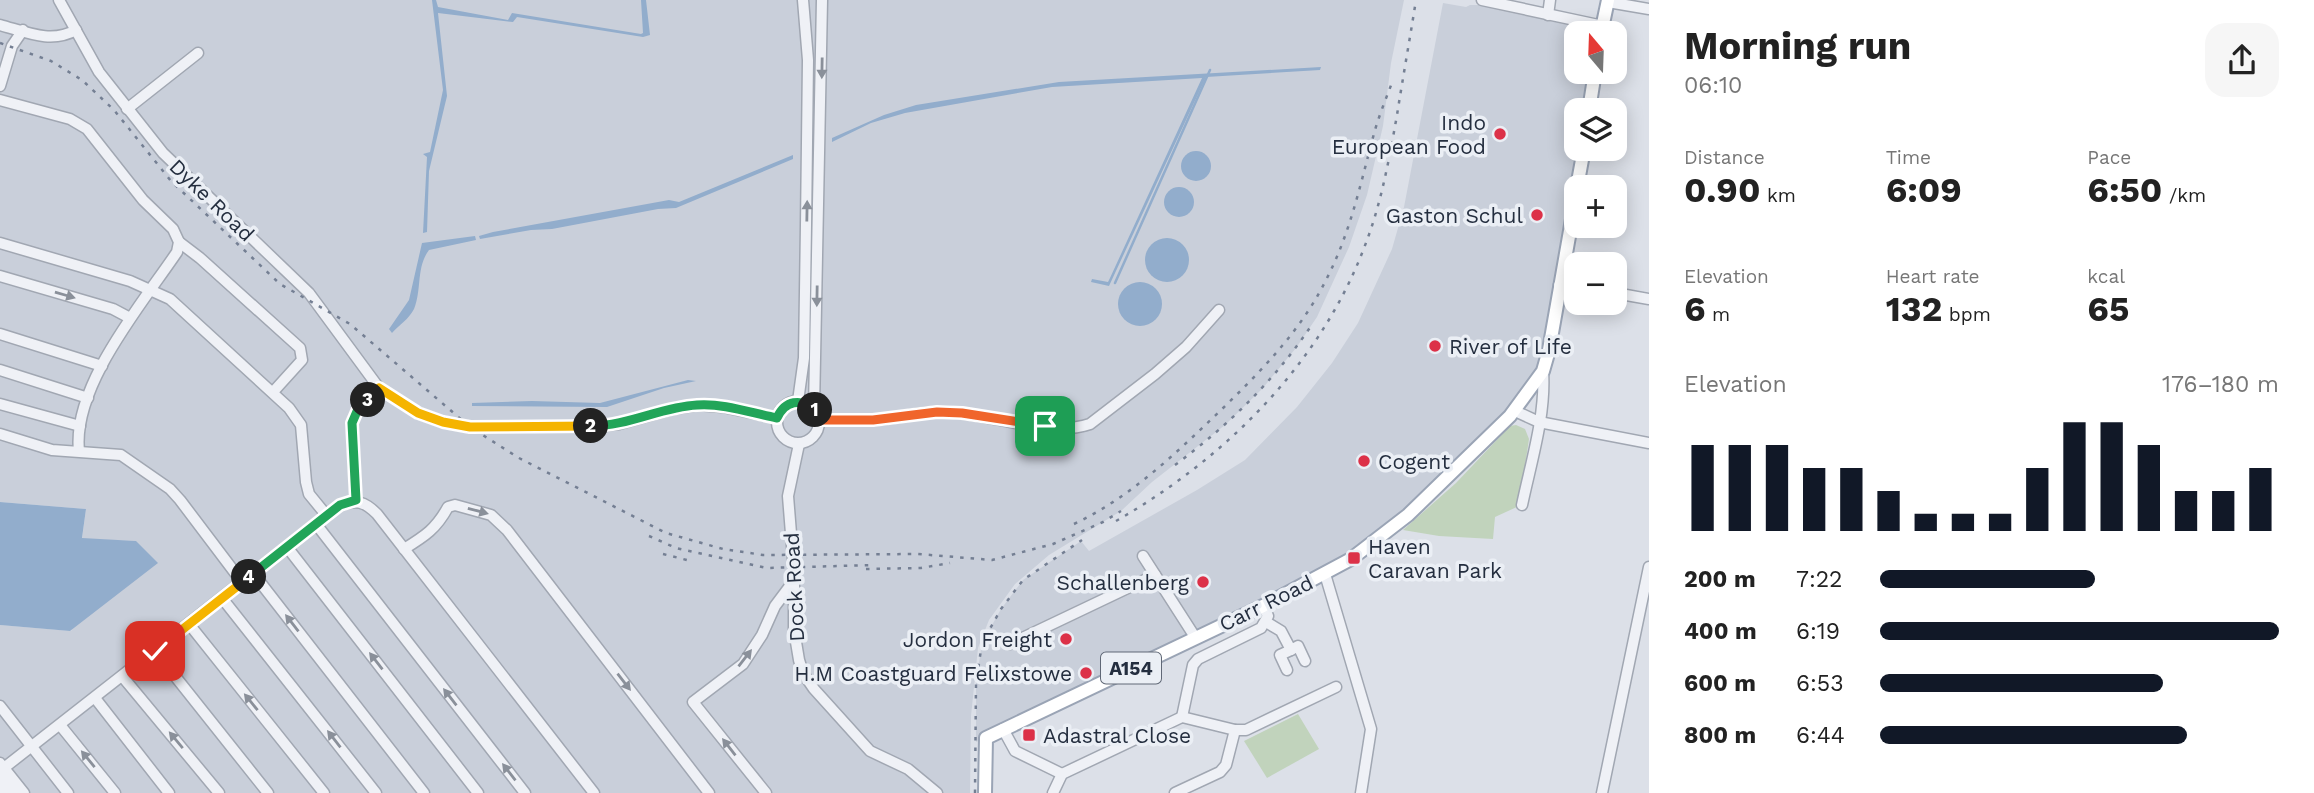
<!DOCTYPE html>
<meta charset="utf-8">
<style>
body{margin:0;font-family:"Work Sans",sans-serif;background:#f6f6f6;color:#222;height:100vh;display:flex;flex-direction:column;font-size:26px;white-space:nowrap}
*{box-sizing:border-box;margin:0}
p{font-size:23px;color:#767676}
.icon{flex:none;width:38px;height:38px;fill:none;stroke:currentColor;stroke-width:2;stroke-linecap:round;stroke-linejoin:round}
.map{position:relative;flex:1;overflow:hidden}
.side{display:flex;flex-direction:column;background:#fff;width:665px}
.side>*{flex:none}
.needle{width:46px;rotate:341deg}
.buttons{position:absolute;left:1564px;top:21px;display:grid;gap:14px}
.buttons a{display:grid;place-items:center;width:63px;height:63px;border-radius:14px;background:#fff;box-shadow:0 4px 18px #0003;font-size:35px}
.pin{position:absolute;display:grid;place-items:center;width:60px;height:60px;color:#fff;margin:-30px;border-radius:14px;box-shadow:0 4px 10px #0006}
.km{position:absolute;width:35px;height:35px;margin:-18px;border-radius:50%;background:#222;color:#fff;font-size:19px;line-height:35px;text-align:center}
.round{display:grid;place-items:center;flex:none;width:74px;height:74px;border-radius:21px;background:#f6f6f6}
.overview{display:flex;align-items:center;justify-content:space-between;height:119px;padding:0 35px}
h1{font-size:38px;font-weight:700;line-height:52px}
.figures{display:grid;grid-template-columns:repeat(3,1fr);gap:10px;height:119px;padding:7px 35px}
.figures div{display:grid;align-content:center}
.figures b{font-size:35px;font-weight:700}
.figures small{font-size:19px;font-weight:400}
.figures p{font-size:19px}
.chart{height:196px;padding:14px 35px}
.chart p{display:flex;justify-content:space-between}
.chart svg{width:100%;height:126px;margin-top:7px;stroke:#111827;stroke-width:6}
ul{padding:0 35px;list-style:none;font-size:23px}
li{display:grid;grid-template-columns:112px 84px 1fr;align-items:center;height:52px}
li i{height:18px;border-radius:9px;background:#111827}
main{display:flex;flex:1;min-height:0}
.map>svg:first-child{display:block}
.built{fill:#c9cfda}
.green{fill:#c1d3bc}
.water{fill:#92adcc}
.lines{fill:none;stroke-linecap:round;stroke-linejoin:round}
.stream{stroke:#92adcc;stroke-width:2.5}
.minor-casing{stroke:#a1a7b2;stroke-width:13}
.major-casing{stroke:#9aa4b5;stroke-width:16}
.minor{stroke:#eff1f6;stroke-width:10}
.major{stroke:#fff;stroke-width:12}
.rail{stroke:#747f93;stroke-width:2.5;stroke-dasharray:3.5 7;stroke-linecap:butt}
.oneway{fill:#8a909a}
.split-1-casing{stroke:#fff;stroke-width:14}
.split-2-casing{stroke:#fff;stroke-width:14}
.split-3-casing{stroke:#fff;stroke-width:14}
.split-4-casing{stroke:#fff;stroke-width:14}
.split-5-casing{stroke:#fff;stroke-width:14}
.split-1{stroke:#f0652b;stroke-width:9}
.split-2{stroke:#22a559;stroke-width:9}
.split-3{stroke:#f5b400;stroke-width:9}
.split-4{stroke:#22a559;stroke-width:9}
.split-5{stroke:#f5b400;stroke-width:9}
.poi-dot{fill:#dc3148;stroke:#ebeff5;stroke-width:2.5}
.labels{text-anchor:middle;dominant-baseline:central;stroke-width:7;stroke-linejoin:round;paint-order:stroke}
.shield{fill:#ebeff5;stroke:#606876;stroke-width:2}
.shield-label{font-size:19px;font-weight:bold;fill:#242e3f}
.poi-label{font-size:21px;fill:#242e3f;stroke:#ebeff5;text-anchor:end}
.street-label{font-size:21px;fill:#242e3f;stroke:#ebeff5}
</style>
<main>
<div class="map">
<svg width="1649" height="793" viewBox="0 0 1649 793">
<rect width="100%" height="100%" fill="#dce0e8"/>
<g class="built">
<polygon points="0,0 1404,0 1391,63 1383,126 1367,195 1349,247 1317,317 1296,348 1262,389 1225,425 1152,482 1121,511 1049,555 1015,584 989,620 978,648 971,716 970,793 0,793 0,625 71,631 136,541 82,539 86,509 0,502"/>
<polygon points="1443,3 1466,7 1470,5 1480,5 1603,26 1601,33 1577,33 1577,72 1595,72 1589,110 1577,110 1578,149 1539,368 1527,387 1495,423 1406,510 1365,541 1263,606 976,742 976,683 982,643 1001,609 1023,580 1081,541 1089,551 1197,490 1245,460 1297,407 1332,363 1358,323 1392,249 1404,207"/>
</g>
<g class="green">
<polygon points="1516,425 1525,429 1529,439 1519,506 1495,517 1493,539 1439,536 1403,530 1456,483 1510,426"/>
<polygon points="1298,714 1319,749 1267,778 1244,741"/>
</g>
<g class="water">
<polygon points="432,0 436,0 438,7 508,20 512,13 641,34 643,33 641,0 646,0 650,35 643,37 517,17 513,22 438,13 447,96 429,171 427,232 423,233 427,157 423,154 430,152 443,90"/>
<polygon points="1321,67 1320,70 1206,77 1109,286 1091,282 1092,279 1108,282 1110,278 1202,78 1052,87 905,113 871,123 832,142 832,138 884,115 916,105 1059,82"/>
<circle cx="1196" cy="166" r="15"/>
<polygon points="793,155 793,159 676,208 658,209 552,229 531,230 480,239 479,236 493,232 669,200 679,202"/>
<circle cx="1179" cy="202" r="15"/>
<path d="M475,236L476,240L429,250C416,267 422,290 414,309C409,319 399,325 392,333L389,329L409,300L422,243Z"/>
<circle cx="1167" cy="260" r="22"/>
<circle cx="1140" cy="304" r="22"/>
<polygon points="688,380 696,381 664,388 607,407 472,406 472,403 532,401 600,403"/>
<polygon points="0,502 86,509 82,538 136,541 158,563 70,631 0,625"/>
</g>
<g class="lines">
<polyline class="stream" points="1115,283 1210,70"/>
<defs>
<g id="minor">
<polyline points="59,0 99,72 163,153 309,293 379,388 418,413 443,422 470,427 597,426 619,424 672,409 698,405 723,407 777,418"/>
<polyline points="1482,0 1603,26"/>
<polyline points="1608,2 1649,9"/>
<polyline points="1548,15 1550,0"/>
<path d="M0,25C26,32 51,44 76,30"/>
<polyline points="0,86 12,46 23,30"/>
<path d="M0,100L70,119L87,129L143,200L173,229L179,242L177,252C142,304 72,386 79,451"/>
<polyline points="127,109 198,53"/>
<polyline points="179,242 200,258 300,348 302,360 273,392"/>
<polyline points="0,243 130,281 170,299 289,408 301,425 306,482 309,494 327,516"/>
<polyline points="0,276 113,309 130,318"/>
<polyline points="1559,285 1577,288"/>
<polyline points="1615,293 1649,299"/>
<polyline points="0,334 102,366"/>
<polyline points="0,370 88,398"/>
<circle cx="798" cy="422" r="21"/>
<polyline points="798,401 804,358 806,225 808,60 803,0"/>
<polyline points="0,404 80,426"/>
<polyline points="814,409 822,0"/>
<polyline points="1515,411 1539,422 1649,443"/>
<path d="M819,420C837,420 855,421 873,420C894,419 915,413 937,412C984,410 1046,439 1090,424L1155,374L1186,347L1219,310"/>
<polyline points="0,434 52,450 121,455 170,489 180,500 242,582"/>
<polyline points="799,444 788,496 794,571 794,630 799,660 803,673 814,689 870,751 908,769 937,793"/>
<polyline points="356,500 352,423 358,409 379,388"/>
<path d="M1522,505C1531,462 1546,415 1543,371"/>
<polyline points="316,524 525,793"/>
<polyline points="287,547 478,793"/>
<path d="M404,549C425,536 436,529 448,507L455,505L491,515L507,530L709,793"/>
<polyline points="1143,556 1195,637"/>
<polyline points="253,573 424,793"/>
<polyline points="1325,574 1371,729 1361,793"/>
<polyline points="222,598 376,793"/>
<polyline points="1266,622 1281,631 1291,650 1298,646 1305,661"/>
<polyline points="189,624 324,793"/>
<polyline points="1010,644 1155,575"/>
<polyline points="155,651 268,793"/>
<polyline points="1287,670 1280,655 1291,650"/>
<polyline points="122,676 219,793"/>
<polyline points="95,698 169,793"/>
<polyline points="0,706 68,793"/>
<polyline points="1182,717 1193,665 1198,659 1261,628 1268,616 1263,606"/>
<polyline points="60,725 115,793"/>
<polyline points="1003,729 1015,751 1062,774"/>
<polyline points="1235,730 1246,730 1336,687"/>
<polyline points="0,763 24,793"/>
<path d="M0,771L340,505C357,500 364,501 377,514L594,793"/>
<polyline points="0,775 14,793"/>
<polyline points="0,787 4,793"/>
<polyline points="766,793 693,702 743,664 762,635 775,606 793,582"/>
<polyline points="1053,793 1062,774 1182,717 1235,730 1226,765 1220,772 1175,793"/>
<polyline points="1602,793 1649,567"/>
</g>
<g id="major">
<polyline points="1601,33 1608,0"/>
<polyline points="1589,110 1595,72"/>
<polyline points="1577,187 1584,149"/>
<polyline points="985,793 986,738 1263,606 1351,559 1408,515 1510,416 1543,371 1549,350 1577,191"/>
</g>
</defs>
<use href="#minor" class="minor-casing"/>
<use href="#major" class="major-casing"/>
<use href="#minor" class="minor"/>
<use href="#major" class="major"/>
<g class="rail">
<polyline points="0,43 51,61 82,80 114,110 171,181 280,284 350,324 470,427 519,458 666,533 723,549 763,555 918,554 992,560 1053,544 1103,522 1121,511"/>
<path d="M1175,465C1229,425 1276,379 1313,323"/>
<path d="M1116,521C1224,459 1319,366 1364,248C1381,205 1389,160 1397,115C1403,77 1410,38 1416,0"/>
<path d="M1074,524C1131,497 1175,454 1220,411C1261,371 1300,332 1326,280C1351,232 1361,181 1375,130C1380,113 1387,96 1393,80"/>
<polyline points="649,536 676,548 767,568 875,565"/>
<polyline points="663,554 687,560"/>
<polyline points="866,569 921,568 950,563"/>
<polyline points="975,793 976,683 982,643 1001,609 1023,580 1082,540"/>
</g>
</g>
<defs><path id="oneway-solid" d="M-6-.8H1V-3.2L6.5 0L1 3.2V.8H-6Z" transform="scale(1.75)"/></defs>
<g class="oneway">
<use href="#oneway-solid" transform="translate(822 68) rotate(91)"/>
<use href="#oneway-solid" transform="translate(807 211) rotate(-89)"/>
<use href="#oneway-solid" transform="translate(65 295) rotate(16)"/>
<use href="#oneway-solid" transform="translate(817 296) rotate(91)"/>
<use href="#oneway-solid" transform="translate(478 511) rotate(15)"/>
<use href="#oneway-solid" transform="translate(292 623) rotate(-128)"/>
<use href="#oneway-solid" transform="translate(745 658) rotate(-52)"/>
<use href="#oneway-solid" transform="translate(376 661) rotate(-128)"/>
<use href="#oneway-solid" transform="translate(624 682) rotate(52)"/>
<use href="#oneway-solid" transform="translate(450 697) rotate(-128)"/>
<use href="#oneway-solid" transform="translate(251 702) rotate(-129)"/>
<use href="#oneway-solid" transform="translate(334 739) rotate(-128)"/>
<use href="#oneway-solid" transform="translate(176 740) rotate(-130)"/>
<use href="#oneway-solid" transform="translate(729 747) rotate(-128)"/>
<use href="#oneway-solid" transform="translate(88 759) rotate(-129)"/>
<use href="#oneway-solid" transform="translate(509 772) rotate(-128)"/>
</g>
<g class="lines">
<defs>
<polyline id="split-1" points="815,410 819,420 873,420 937,412 962,413 1045,426"/>
<path id="split-2" d="M591,426C628,426 661,407 697,405C724,403 751,413 777,418C785,400 801,398 815,410"/>
<polyline id="split-3" points="368,400 379,388 418,413 443,422 470,427 591,426"/>
<polyline id="split-4" points="249,577 340,505 356,500 352,423 358,409 368,400"/>
<polyline id="split-5" points="155,651 249,577"/>
</defs>
<use href="#split-1" class="split-1-casing"/>
<use href="#split-2" class="split-2-casing"/>
<use href="#split-3" class="split-3-casing"/>
<use href="#split-4" class="split-4-casing"/>
<use href="#split-5" class="split-5-casing"/>
<use href="#split-1" class="split-1"/>
<use href="#split-2" class="split-2"/>
<use href="#split-3" class="split-3"/>
<use href="#split-4" class="split-4"/>
<use href="#split-5" class="split-5"/>
</g>
<g class="poi-dot">
<circle cx="1500" cy="134" r="7"/>
<circle cx="1537" cy="215" r="7"/>
<circle cx="1435" cy="346" r="7"/>
<circle cx="1364" cy="461" r="7"/>
<rect x="1347" y="551" width="14" height="14" rx="3.5"/>
<circle cx="1203" cy="582" r="7"/>
<circle cx="1066" cy="639" r="7"/>
<circle cx="1086" cy="673" r="7"/>
<rect x="1022" y="728" width="14" height="14" rx="3.5"/>
</g>
<g class="labels">
<rect class="shield" x="1101" y="652.5" width="60" height="31" rx="5"/>
<g class="shield-label">
<text x="1131" y="668">A154</text>
</g>
<g class="poi-label">
<text x="1486" y="122">Indo<tspan x="1486" dy="24">European Food</tspan></text>
<text x="1523" y="215">Gaston Schul</text>
<text x="1449" y="346" text-anchor="start">River of Life</text>
<text x="1378" y="461" text-anchor="start">Cogent</text>
<text x="1368" y="546" text-anchor="start">Haven<tspan x="1368" dy="24">Caravan Park</tspan></text>
<text x="1189" y="582">Schallenberg</text>
<text x="1052" y="639">Jordon Freight</text>
<text x="1072" y="673">H.M Coastguard Felixstowe</text>
<text x="1043" y="735" text-anchor="start">Adastral Close</text>
</g>
<g class="street-label">
<text transform="translate(212 200) rotate(44)">Dyke Road</text>
<text transform="translate(794 587) rotate(-93)">Dock Road</text>
<text transform="translate(1266 603) rotate(-26)">Carr Road</text>
</g>
</g>
</svg>
<div class="buttons">
<a><svg class="needle" viewBox="-14 -14 28 28"><path d="M0-13l5 13h-10z" fill="#e53935"/><path d="M0 13l5-13h-10z" fill="#767676"/></svg></a>
<a><svg class="icon" aria-label="layers" viewBox="0 0 24 24"><path d="M12 4l9 5-9 5-9-5zM3 14l9 5 9-5"/></svg></a>
<a>+</a>
<a>−</a>
</div>
<div class="pin" style="left:1045px;top:426px;background:#1e9e55"><svg class="icon" aria-label="arrive" viewBox="0 0 24 24"><path d="M6 21V4h12l-3 4 3 4H6"/></svg></div>
<div class="pin" style="left:155px;top:651px;background:#d93025"><svg class="icon" aria-label="check" viewBox="0 0 24 24"><path d="M5 12l5 5 9-10"/></svg></div>
<b class="km" style="left:815px;top:410px">1</b>
<b class="km" style="left:591px;top:426px">2</b>
<b class="km" style="left:368px;top:400px">3</b>
<b class="km" style="left:249px;top:577px">4</b>
</div>
<section class="side">
<div class="overview"><div><h1>Morning run</h1><p>06:10</p></div><a class="round"><svg class="icon" aria-label="share" viewBox="0 0 24 24"><path d="M12 15V3M7 8l5-5 5 5M5 13v7h14v-7"/></svg></a></div>
<div class="figures">
<div><p>Distance</p><b>0.90<small> km</small></b></div>
<div><p>Time</p><b>6:09</b></div>
<div><p>Pace</p><b>6:50<small> /km</small></b></div>
</div>
<div class="figures">
<div><p>Elevation</p><b>6<small> m</small></b></div>
<div><p>Heart rate</p><b>132<small> bpm</small></b></div>
<div><p>kcal</p><b>65</b></div>
</div>
<div class="chart"><p><span>Elevation</span>176–180 m</p>
<svg viewBox="0 0 160 44" preserveAspectRatio="none"><path d="M5 44V14M15 44V14M25 44V14M35 44V22M45 44V22M55 44V30M65 44V38M75 44V38M85 44V38M95 44V22M105 44V6M115 44V6M125 44V14M135 44V30M145 44V30M155 44V22"/></svg>
</div>
<ul>
<li><b>200 m</b>7:22<i style="width:54%"></i></li>
<li><b>400 m</b>6:19<i style="width:100%"></i></li>
<li><b>600 m</b>6:53<i style="width:71%"></i></li>
<li><b>800 m</b>6:44<i style="width:77%"></i></li>
</ul>
</section>
</main>
